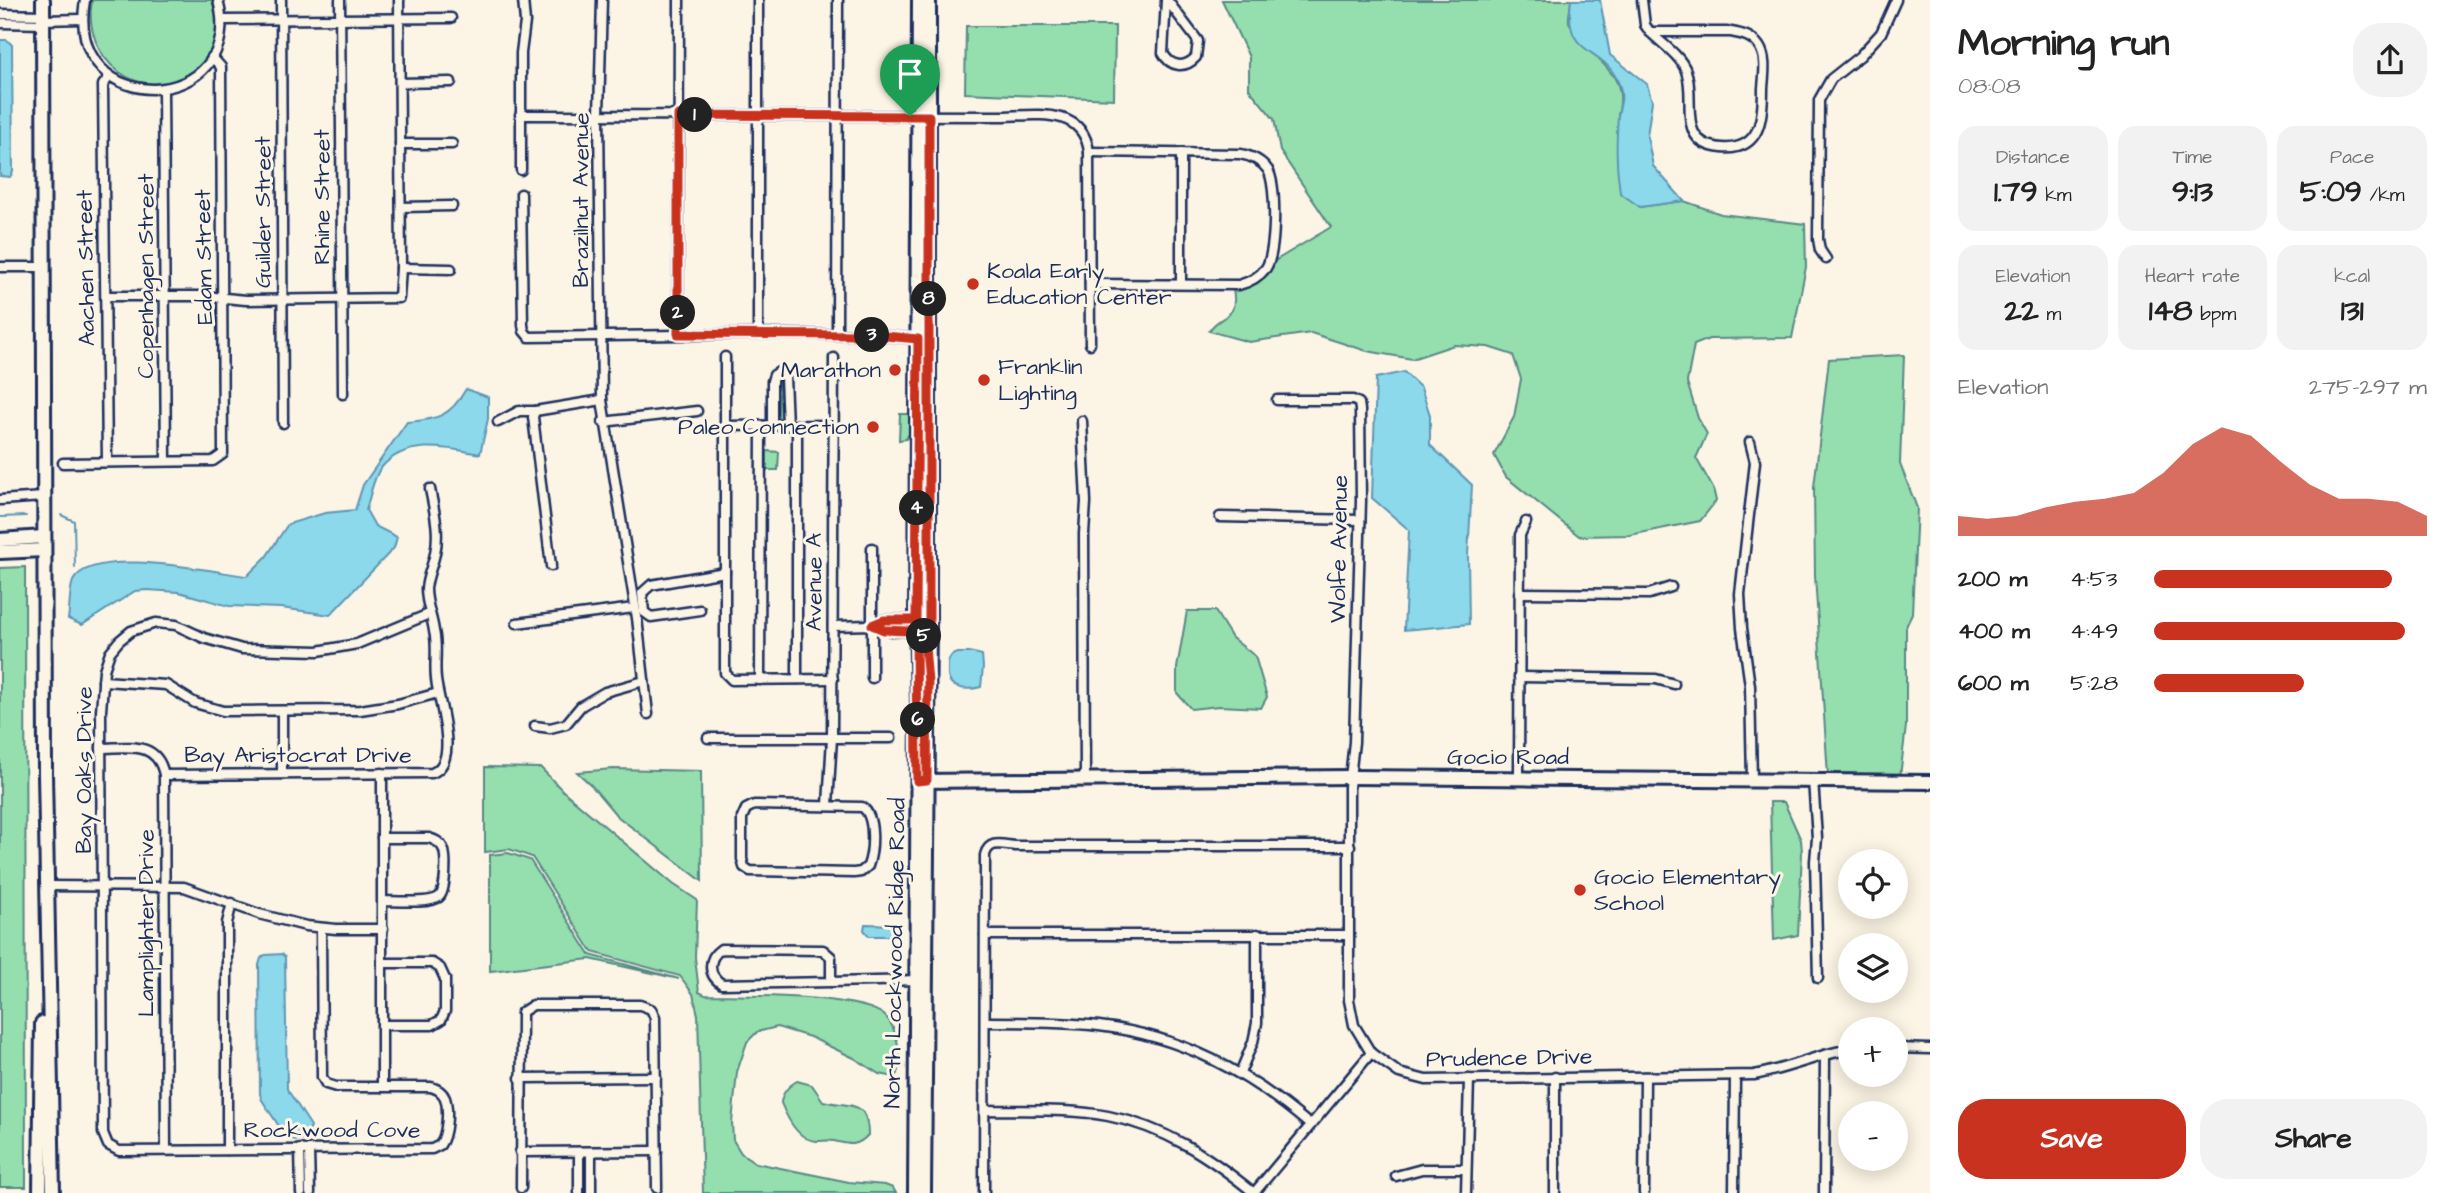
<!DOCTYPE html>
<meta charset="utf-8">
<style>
body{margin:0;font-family:"Architects Daughter",sans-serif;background:#f2f2f2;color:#222;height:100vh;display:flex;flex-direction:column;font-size:26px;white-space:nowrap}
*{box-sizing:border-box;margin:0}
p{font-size:23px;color:#767676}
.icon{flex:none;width:38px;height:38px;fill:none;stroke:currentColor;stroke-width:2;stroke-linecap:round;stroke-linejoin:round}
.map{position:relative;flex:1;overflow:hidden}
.details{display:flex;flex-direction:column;background:#fff;width:525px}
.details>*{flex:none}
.buttons{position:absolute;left:1838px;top:849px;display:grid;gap:14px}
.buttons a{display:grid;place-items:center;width:70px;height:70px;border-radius:50%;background:#fff;box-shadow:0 4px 18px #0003;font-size:35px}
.pin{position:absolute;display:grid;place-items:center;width:60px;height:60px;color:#fff;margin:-72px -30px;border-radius:50% 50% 50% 0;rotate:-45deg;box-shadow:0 0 7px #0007}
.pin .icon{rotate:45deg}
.km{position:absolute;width:35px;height:35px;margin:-18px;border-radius:50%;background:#222;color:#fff;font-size:19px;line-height:35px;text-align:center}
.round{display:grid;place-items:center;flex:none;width:74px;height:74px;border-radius:28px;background:#f2f2f2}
.headline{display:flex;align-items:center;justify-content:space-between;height:119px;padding:0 28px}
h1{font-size:38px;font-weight:800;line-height:52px}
.stats{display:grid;grid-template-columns:repeat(3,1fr);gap:10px;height:119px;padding:7px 28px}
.stats div{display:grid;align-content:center;border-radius:18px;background:#f2f2f2;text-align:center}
.stats b{font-size:30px;font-weight:800}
.stats small{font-size:19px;font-weight:400}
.stats p{font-size:19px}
.chart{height:196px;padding:14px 28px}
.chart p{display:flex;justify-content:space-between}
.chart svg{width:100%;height:126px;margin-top:7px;fill:#c8321e;opacity:.7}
.action{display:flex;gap:14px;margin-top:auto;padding:14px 28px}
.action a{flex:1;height:80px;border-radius:28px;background:#c8321e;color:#fff;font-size:28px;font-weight:800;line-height:80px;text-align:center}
.action a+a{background:#f2f2f2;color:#222}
ul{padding:0 28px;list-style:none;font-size:23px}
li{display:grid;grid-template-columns:112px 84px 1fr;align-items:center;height:52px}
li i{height:18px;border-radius:9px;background:#c8321e}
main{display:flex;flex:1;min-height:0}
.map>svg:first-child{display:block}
.green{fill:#95dfae;stroke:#588786;stroke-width:2}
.water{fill:#8cd9eb;stroke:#5f95b3;stroke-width:2}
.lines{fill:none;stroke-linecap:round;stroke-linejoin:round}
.stream{stroke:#5f95b3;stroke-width:2}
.street-casing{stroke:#1b2f5e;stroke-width:13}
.secondary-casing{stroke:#1b2f5e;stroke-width:18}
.street{stroke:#fcf5e5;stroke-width:8}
.secondary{stroke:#fcf5e5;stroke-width:12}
.route-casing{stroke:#fff;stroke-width:14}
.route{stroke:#c8321e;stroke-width:9}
.poi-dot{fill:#c8321e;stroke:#fcf5e5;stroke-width:2.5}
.labels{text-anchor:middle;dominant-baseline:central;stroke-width:6;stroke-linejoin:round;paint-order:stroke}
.street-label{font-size:23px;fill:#1b2f5e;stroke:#fcf5e5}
.poi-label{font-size:23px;fill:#1b2f5e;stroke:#fcf5e5;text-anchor:start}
</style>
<main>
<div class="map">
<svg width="1930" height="1193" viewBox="0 0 1930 1193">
<rect width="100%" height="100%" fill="#fcf5e5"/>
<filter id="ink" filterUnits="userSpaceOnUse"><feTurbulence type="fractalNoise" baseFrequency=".0143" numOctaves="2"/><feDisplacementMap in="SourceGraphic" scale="14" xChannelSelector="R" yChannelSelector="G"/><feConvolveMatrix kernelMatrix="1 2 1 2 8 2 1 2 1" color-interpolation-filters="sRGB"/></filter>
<g filter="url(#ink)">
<g class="green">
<path d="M92,0H215C215,15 220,34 215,48C211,57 201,66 193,71C140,108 81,59 92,0Z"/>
<path d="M1222,0H1571C1571,6 1568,16 1569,22C1571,27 1576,32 1579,36C1598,66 1629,73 1618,115L1640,207L1684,201L1721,214L1805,224L1806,267L1792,338L1709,339L1694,345L1687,382L1698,418L1707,434L1696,458L1713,488L1716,501L1700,521L1630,535L1579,536L1506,477L1494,455L1514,417L1521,379L1513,355L1488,347L1454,345L1412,359L1367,351L1311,333L1249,342L1209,331C1220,313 1239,321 1233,289L1250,286L1260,280L1273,262L1331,227L1280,151L1274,119L1249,89V57Z"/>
<polygon points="966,26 1115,26 1114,99 965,93"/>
<polygon points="1904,355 1900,464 1917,508 1912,613 1906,627 1906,726 1900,777 1828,776 1815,576 1814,487 1829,359"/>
<polygon points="779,377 782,379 783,417 781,419 775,417 775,381"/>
<polygon points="900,414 909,414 909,434 906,439 899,440"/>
<polygon points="767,451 779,452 778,470 767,470"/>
<polygon points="25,567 26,1187 0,1187 0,568"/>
<polygon points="1187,611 1215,611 1232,638 1255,656 1267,697 1261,708 1219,706 1191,709 1177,693 1177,668"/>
<path d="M485,767L541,768L563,791L673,884L697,900L695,957L699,992L705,995C740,996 862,994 885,1016C893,1023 896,1035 898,1045C899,1055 901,1068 895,1077L879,1074L854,1058L810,1037L777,1027L757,1032L747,1042L737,1072L732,1123L733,1140L741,1153L756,1163L849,1182L885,1185L893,1188L896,1193H703L698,1015L693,994L680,976L592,952L532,857L509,849L485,852Z"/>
<polygon points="613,769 701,771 702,881 617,816 591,785 577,772"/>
<polygon points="1770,802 1784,802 1801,840 1802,852 1798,935 1774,940"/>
<polygon points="508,853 530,860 590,955 679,979 590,959 490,971 490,855"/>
<path d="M797,1081L812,1085L823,1101C849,1108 868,1098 868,1135C856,1148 849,1144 834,1141C828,1140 823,1141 817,1141C798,1141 787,1118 781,1103C782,1092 788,1086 797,1081Z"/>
</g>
<g class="water">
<path d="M1571,0H1600L1610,55L1647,84L1652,101L1647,136L1653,166L1684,201L1640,207L1620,193C1619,182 1617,171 1617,160C1616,146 1617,131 1618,116C1620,105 1624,96 1619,84C1603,43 1563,60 1571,0Z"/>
<polygon points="0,40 7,40 12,45 13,172 10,177 0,176"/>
<polygon points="1404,372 1421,388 1430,415 1430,445 1472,485 1468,555 1469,624 1404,630 1409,530 1372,498 1376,378"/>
<path d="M466,389L488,397V419L480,454C448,448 406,438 381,468C373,477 370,498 366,510L375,526L397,537L394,548L330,615L281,608L229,606L179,592L147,590L135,591L82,625L68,619C70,608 69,591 73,581C91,545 213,572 247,576L266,557L288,524L325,513L355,510L363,485L407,422C438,419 450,417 466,389Z"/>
<path d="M957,653H974L982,655L983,667L981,687C966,691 946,689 948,671C948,664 947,661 952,655Z"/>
<polygon points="865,924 897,925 900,932 896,936 869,936 864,930"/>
<path d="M282,954L285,957L287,1089L311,1126L306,1138C298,1140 293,1141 286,1137L262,1100L260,1094L259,965L261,958L265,955Z"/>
</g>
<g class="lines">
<g class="stream">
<polyline points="61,515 74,521 75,567"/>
<polyline points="0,517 26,516"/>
</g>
<defs>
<g id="street">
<path d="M85,0C64,123 248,114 218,0"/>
<polyline points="281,0 283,423"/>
<polyline points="340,0 343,394"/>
<polyline points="602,0 599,114 602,400 637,618 648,714"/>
<polyline points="758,0 758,334"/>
<path d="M1166,0L1163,53C1170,67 1185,69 1196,57L1198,41L1167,0"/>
<polyline points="1642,0 1645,25 1650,32"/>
<polyline points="0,14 43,15"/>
<polyline points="43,20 81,19"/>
<polyline points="222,20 451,18"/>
<polyline points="0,23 43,24"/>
<path d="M1650,32H1731C1742,34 1752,36 1759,46C1767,58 1764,74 1763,88C1763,117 1761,151 1722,148C1674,144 1697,98 1686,71C1681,56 1661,43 1650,32Z"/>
<polyline points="400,83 451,82"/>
<polyline points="163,90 166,461"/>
<path d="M520,115L998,116C1033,116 1083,105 1089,152L1090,344"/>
<polyline points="400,144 452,144"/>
<path d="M1089,152L1240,154C1252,156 1261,160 1268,170C1277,186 1276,253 1266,268C1259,277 1250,282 1239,285L1090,284"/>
<polyline points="1181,153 1181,284"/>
<polyline points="521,170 521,53 525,22 523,0"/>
<polyline points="521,194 523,325 524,331 529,337 758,334 874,335 919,339"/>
<polyline points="401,207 452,206"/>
<polyline points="1826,259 1820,250 1818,239 1819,100 1831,79 1860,56 1881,33 1896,0"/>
<polyline points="0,267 43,267"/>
<polyline points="401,268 451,269"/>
<polyline points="106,296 204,296 246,300 399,298 401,268 399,0"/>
<polyline points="678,334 679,0"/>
<polyline points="837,335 838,0"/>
<polyline points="725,357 725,673 732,680 833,679"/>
<path d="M1277,400H1353L1359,403L1360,410L1361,501L1354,742L1349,787V1000L1354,1025L1371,1053L1399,1073L1426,1080L1754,1075C1787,1069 1817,1055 1850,1049"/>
<polyline points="535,411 533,417 551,566"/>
<polyline points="1082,421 1086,502 1084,534 1085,778"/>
<polyline points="498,422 519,411 535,411 602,400"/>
<polyline points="603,422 697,411"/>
<polyline points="772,425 772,381 774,375 779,372 785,377 787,425"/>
<polyline points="725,426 833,425"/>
<polyline points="1750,442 1755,462 1740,594 1742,628 1750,686 1752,780"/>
<polyline points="107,462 103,85 110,76"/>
<polyline points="63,463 213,461 223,454 221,67 212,57"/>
<polyline points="0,500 43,497"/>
<polyline points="1220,517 1359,520"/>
<polyline points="1519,593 1649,594 1671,587"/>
<polyline points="700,610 651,617 644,612 642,593 651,585 725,572"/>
<polyline points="517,623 634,608"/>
<polyline points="872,625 884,620 916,620"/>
<polyline points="833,626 872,625 891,631 920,631"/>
<polyline points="1519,677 1656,679 1674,684"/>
<polyline points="872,678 872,548"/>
<polyline points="797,679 797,425"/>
<polyline points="760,680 761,426"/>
<polyline points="103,681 166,685 195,703 223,711 360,710 398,704 438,693"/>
<polyline points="282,711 282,773"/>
<polyline points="535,726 550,728 566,724 581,706 605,692 644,681"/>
<polyline points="708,738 891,738"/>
<path d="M101,748C128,748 157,740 164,775L166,1150"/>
<path d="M164,775L432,773C461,762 438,702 436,679C434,663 438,647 434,631C432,616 426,604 426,589C427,576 433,565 435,553C440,532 434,510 430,489"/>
<polyline points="1519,778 1520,535 1526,522"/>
<polyline points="1813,780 1817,838 1815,861 1818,978"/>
<path d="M754,805L862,807C876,816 873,852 868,866L861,872L854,873L750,871L744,867L742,859V818L746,809Z"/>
<polyline points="828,805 832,738 834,358"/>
<path d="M382,838H429C435,840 440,842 443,848C447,856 446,891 439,897C430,904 395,901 383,901"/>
<polyline points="46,886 184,887 259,914 306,926 336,929 383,929"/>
<path d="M321,929L322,1077L326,1084L336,1087H431C437,1089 442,1091 445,1098C449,1110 447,1135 440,1145L432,1149L119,1151L108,1145L103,1133L101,711L104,670L110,652L119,641L131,631L156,623L176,625L204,638L242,649L318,651L357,644L429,614"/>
<polyline points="985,935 1348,935"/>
<path d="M721,949L823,950L831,957V982L722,984C707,975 708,958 721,949Z"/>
<polyline points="831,982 920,980"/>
<path d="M985,1022C1023,1022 1061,1022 1099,1026C1182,1036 1248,1072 1310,1125"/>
<polyline points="383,1025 432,1025 441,1020 445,1011 445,979 440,968 432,963 383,963"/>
<polyline points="1895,1048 1930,1049"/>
<polyline points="1240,1073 1253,1042 1257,1023 1257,934"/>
<polyline points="520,1078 656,1077"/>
<polyline points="382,1087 382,773"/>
<path d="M985,1110C1026,1111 1068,1108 1108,1116C1165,1127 1210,1157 1254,1193"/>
<polyline points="300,1149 301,1193"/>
<polyline points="309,1149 310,1193"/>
<polyline points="227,1150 227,923 232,903"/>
<polyline points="520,1152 657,1151"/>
<polyline points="579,1152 579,1193"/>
<polyline points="591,1152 591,1193"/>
<polyline points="1396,1176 1422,1169 1466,1169"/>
<polyline points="521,1188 522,1012 533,1005 640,1005 651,1009 655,1018 657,1188"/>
<path d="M984,1193L985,855C989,839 1003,845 1015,846H1350"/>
<polyline points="1254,1193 1371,1053"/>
<polyline points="1466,1193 1469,1079"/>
<polyline points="1555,1193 1555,1077"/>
<polyline points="1644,1193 1645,1077"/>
<polyline points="1734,1193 1735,1076"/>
<polyline points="1824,1193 1825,1055"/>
</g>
<g id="secondary">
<polyline points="43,0 45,774 53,1193"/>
<polyline points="0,540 44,537"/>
<polyline points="0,552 44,550"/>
<polyline points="919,781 1351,777 1930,782"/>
<polyline points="40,1193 42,1023"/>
<polyline points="915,1193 918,704 916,620 919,0"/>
<polyline points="924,1193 929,625 929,0"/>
</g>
</defs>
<use href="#street" class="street-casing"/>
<use href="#secondary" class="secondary-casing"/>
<use href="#street" class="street"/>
<use href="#secondary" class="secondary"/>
</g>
</g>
<g class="lines" filter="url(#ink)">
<defs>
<path id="route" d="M910,116L678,115V334L874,335L918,339L916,620H884L872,625L884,630L908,631C913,631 918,631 923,631L924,635L928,682L927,780L917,781L916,631L922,627L929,625V116H910"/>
</defs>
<use href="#route" class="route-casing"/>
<use href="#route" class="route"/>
</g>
<g class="poi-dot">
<circle cx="973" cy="284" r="7"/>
<circle cx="895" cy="370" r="7"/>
<circle cx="984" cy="380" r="7"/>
<circle cx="873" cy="427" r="7"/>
<circle cx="1580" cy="890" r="7"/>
</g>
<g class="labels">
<g class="street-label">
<text transform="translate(322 197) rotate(-90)">Rhine Street</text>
<text transform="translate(581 200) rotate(-90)">Brazilnut Avenue</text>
<text transform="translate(263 212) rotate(-90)">Guilder Street</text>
<text transform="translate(204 257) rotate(-91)">Edam Street</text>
<text transform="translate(86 268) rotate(-91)">Aachen Street</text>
<text transform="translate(146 276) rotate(-90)">Copenhagen Street</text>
<text transform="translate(1339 549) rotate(-89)">Wolfe Avenue</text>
<text transform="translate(814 582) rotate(-90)">Avenue A</text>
<text x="298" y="755">Bay Aristocrat Drive</text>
<text x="1508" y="757">Gocio Road</text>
<text transform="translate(84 770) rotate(-90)">Bay Oaks Drive</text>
<text transform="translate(146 923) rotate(-90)">Lamplighter Drive</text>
<text transform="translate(895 953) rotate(-89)">North Lockwood Ridge Road</text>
<text transform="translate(1509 1058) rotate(-1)">Prudence Drive</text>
<text x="332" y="1130">Rockwood Cove</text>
</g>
<g class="poi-label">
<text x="987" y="271">Koala Early<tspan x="987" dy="26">Education Center</tspan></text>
<text x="998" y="367">Franklin<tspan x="998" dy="26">Lighting</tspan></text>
<text x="881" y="370" text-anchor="end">Marathon</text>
<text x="859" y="427" text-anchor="end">Paleo Connection</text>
<text x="1594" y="877">Gocio Elementary<tspan x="1594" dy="26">School</tspan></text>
</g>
</g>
</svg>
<div class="buttons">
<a><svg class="icon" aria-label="locate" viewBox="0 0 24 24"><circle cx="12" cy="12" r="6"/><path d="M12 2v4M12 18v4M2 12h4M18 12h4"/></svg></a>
<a><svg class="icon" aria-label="layers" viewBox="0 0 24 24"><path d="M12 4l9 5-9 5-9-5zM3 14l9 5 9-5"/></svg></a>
<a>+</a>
<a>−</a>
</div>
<div class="pin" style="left:910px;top:116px;background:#1e9e55"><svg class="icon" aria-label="arrive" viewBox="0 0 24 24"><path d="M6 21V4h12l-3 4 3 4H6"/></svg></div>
<b class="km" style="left:695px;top:115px">1</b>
<b class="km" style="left:678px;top:313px">2</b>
<b class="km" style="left:872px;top:335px">3</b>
<b class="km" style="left:917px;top:508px">4</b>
<b class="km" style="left:924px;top:636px">5</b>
<b class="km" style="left:918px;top:720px">6</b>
<b class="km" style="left:929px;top:299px">8</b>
</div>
<section class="details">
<div class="headline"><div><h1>Morning run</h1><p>08:08</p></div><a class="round"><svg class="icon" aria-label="share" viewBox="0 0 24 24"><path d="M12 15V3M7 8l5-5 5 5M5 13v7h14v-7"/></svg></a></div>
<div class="stats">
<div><p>Distance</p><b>1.79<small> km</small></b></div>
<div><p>Time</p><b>9:13</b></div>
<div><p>Pace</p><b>5:09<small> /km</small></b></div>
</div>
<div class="stats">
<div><p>Elevation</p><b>22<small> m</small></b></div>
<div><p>Heart rate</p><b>148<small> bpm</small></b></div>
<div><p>kcal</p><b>131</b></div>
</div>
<div class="chart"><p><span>Elevation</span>275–297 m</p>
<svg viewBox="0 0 160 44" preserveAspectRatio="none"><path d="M0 44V37L10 38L20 37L30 34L40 32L50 31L60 29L70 22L80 12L90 6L100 9L110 18L120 26L130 31L140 31L150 32L160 37V44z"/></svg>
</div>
<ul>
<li><b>200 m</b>4:53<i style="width:87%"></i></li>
<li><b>400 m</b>4:49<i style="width:92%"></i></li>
<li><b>600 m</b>5:28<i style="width:55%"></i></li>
</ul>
<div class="action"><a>Save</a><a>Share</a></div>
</section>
</main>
